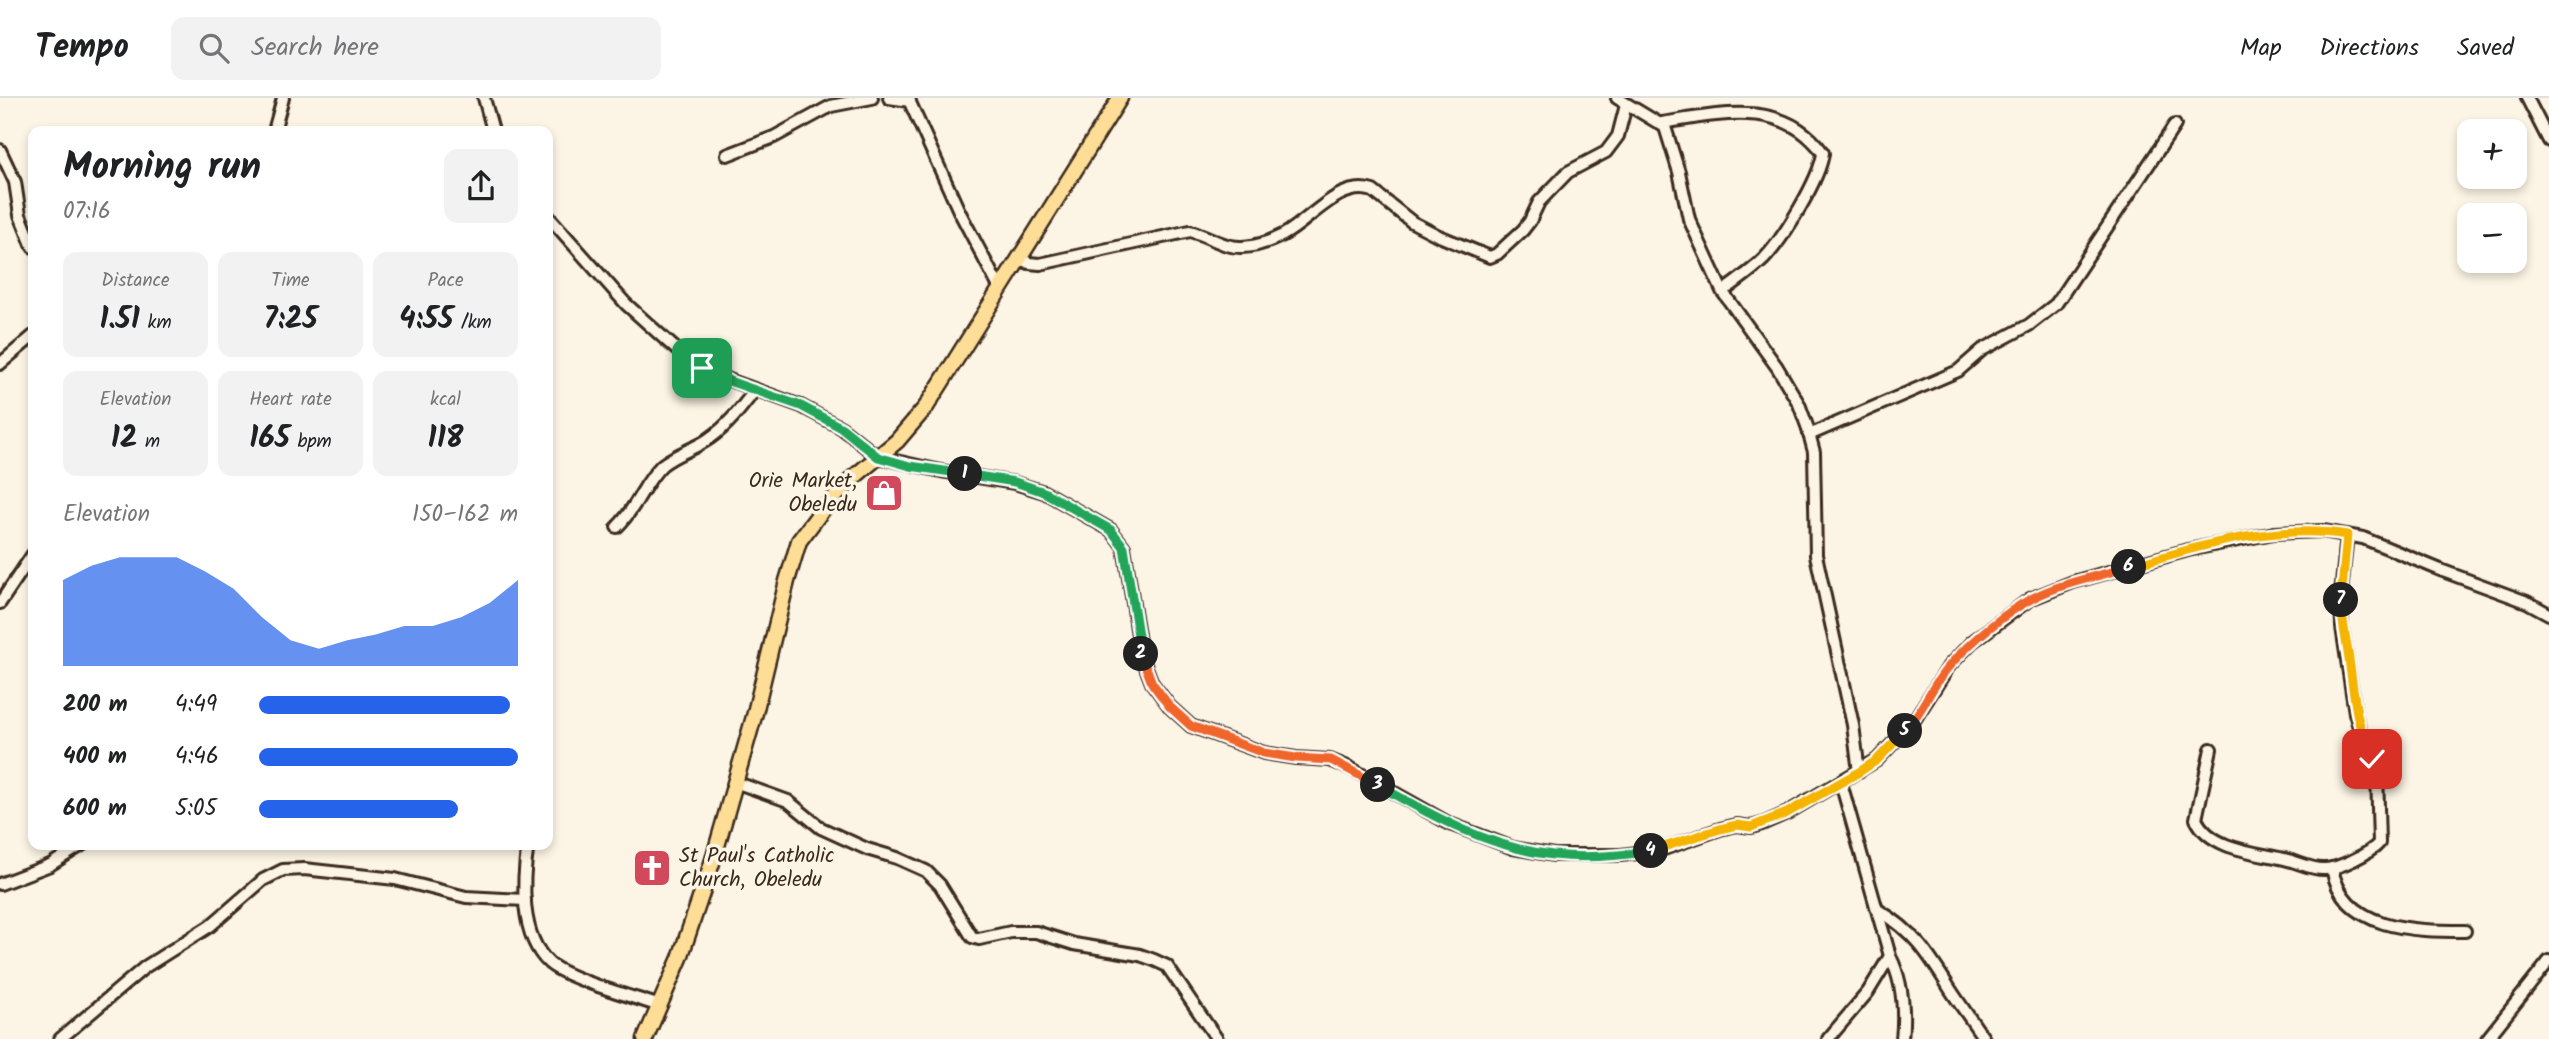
<!DOCTYPE html>
<meta charset="utf-8">
<style>
body{margin:0;font-family:Kalam,sans-serif;background:#f2f2f2;color:#202124;height:100vh;display:flex;flex-direction:column;font-size:26px;white-space:nowrap}
*{box-sizing:border-box;margin:0}
p{font-size:23px;color:#757577}
.icon{flex:none;width:38px;height:38px;fill:none;stroke:currentColor;stroke-width:2;stroke-linecap:round;stroke-linejoin:round}
.map{position:relative;flex:1;overflow:hidden}
.drawer{position:absolute;left:28px;top:28px;width:525px;height:724px;display:flex;flex-direction:column;background:#fff;border-radius:14px;box-shadow:0 4px 10px #0003}
.drawer>*{flex:none}
.tools{position:absolute;left:2457px;top:21px;display:grid;gap:14px}
.tools a{display:grid;place-items:center;width:70px;height:70px;border-radius:14px;background:#fff;box-shadow:0 4px 10px #0003;font-size:35px}
.pin{position:absolute;display:grid;place-items:center;width:60px;height:60px;color:#fff;margin:-30px;border-radius:14px;box-shadow:0 4px 10px #0006}
.km{position:absolute;width:35px;height:35px;margin:-18px;border-radius:50%;background:#222;color:#fff;font-size:19px;line-height:35px;text-align:center}
.round{display:grid;place-items:center;flex:none;width:74px;height:74px;border-radius:14px;background:#f2f2f2}
.head{display:flex;align-items:center;justify-content:space-between;height:119px;padding:0 35px}
h1{font-size:38px;font-weight:700;line-height:52px}
.figures{display:grid;grid-template-columns:repeat(3,1fr);gap:10px;height:119px;padding:7px 35px}
.figures div{display:grid;align-content:center;border-radius:14px;background:#f2f2f2;text-align:center}
.figures b{font-size:30px;font-weight:700}
.figures small{font-size:19px;font-weight:400}
.figures p{font-size:19px}
.chart{height:196px;padding:14px 35px}
.chart p{display:flex;justify-content:space-between}
.chart svg{width:100%;height:126px;margin-top:7px;fill:#2563eb;opacity:.7}
ul{padding:0 35px;list-style:none;font-size:23px}
li{display:grid;grid-template-columns:112px 84px 1fr;align-items:center;height:52px}
li i{height:18px;border-radius:9px;background:#2563eb}
header{display:flex;align-items:center;gap:42px;box-sizing:border-box;height:98px;padding:0 35px;background:#fff;border-bottom:2px solid #e0e0e0}
header strong{font-size:33px}
nav{display:flex;gap:38px;margin-inline-start:auto;font-size:24px}
.search{width:490px;height:63px;background:#f2f2f2;display:flex;align-items:center;gap:18px;box-sizing:border-box;padding:0 24px;border-radius:14px;color:#757577;font-size:26px}
.map>svg:first-child{display:block}
.lines{fill:none;stroke-linecap:round;stroke-linejoin:round}
.minor-casing{stroke:#3b2a1e;stroke-width:16}
.major-casing{stroke:#3b2a1e;stroke-width:19}
.minor{stroke:#fcf5e5;stroke-width:10}
.major{stroke:#fedd96;stroke-width:14}
.split-1-casing{stroke:#fff;stroke-width:14}
.split-2-casing{stroke:#fff;stroke-width:14}
.split-3-casing{stroke:#fff;stroke-width:14}
.split-4-casing{stroke:#fff;stroke-width:14}
.split-5-casing{stroke:#fff;stroke-width:14}
.split-6-casing{stroke:#fff;stroke-width:14}
.split-7-casing{stroke:#fff;stroke-width:14}
.split-8-casing{stroke:#fff;stroke-width:14}
.split-1{stroke:#22a559;stroke-width:9}
.split-2{stroke:#22a559;stroke-width:9}
.split-3{stroke:#f0652b;stroke-width:9}
.split-4{stroke:#22a559;stroke-width:9}
.split-5{stroke:#f5b400;stroke-width:9}
.split-6{stroke:#f0652b;stroke-width:9}
.split-7{stroke:#f5b400;stroke-width:9}
.split-8{stroke:#f5b400;stroke-width:9}
.labels{text-anchor:middle;dominant-baseline:central;stroke-width:7;stroke-linejoin:round;paint-order:stroke}
.poi-label{font-size:21px;fill:#3b2a1e;stroke:#fcf5e5;text-anchor:end}
</style>
<header>
<strong>Tempo</strong>
<div class="search"><svg class="icon" aria-label="search" viewBox="0 0 24 24"><circle cx="10" cy="10" r="6"/><path d="M15 15l6 6"/></svg>Search here</div>
<nav><a>Map</a><a>Directions</a><a>Saved</a></nav>
</header>
<div class="map">
<svg width="2549" height="941" viewBox="0 0 2549 941">
<rect width="100%" height="100%" fill="#fcf5e5"/>
<filter id="ink" filterUnits="userSpaceOnUse"><feTurbulence type="fractalNoise" baseFrequency=".0143" numOctaves="2"/><feDisplacementMap in="SourceGraphic" scale="14" xChannelSelector="R" yChannelSelector="G"/><feConvolveMatrix kernelMatrix="1 2 1 2 8 2 1 2 1" color-interpolation-filters="sRGB"/></filter>
<g filter="url(#ink)">
<g class="lines">
<defs>
<g id="minor">
<polyline points="484,0 493,33"/>
<polyline points="889,0 910,3"/>
<polyline points="908,0 959,113 1000,191"/>
<polyline points="1617,0 1665,29 1679,74 1689,121 1722,193 1777,269 1799,306 1807,328 1814,354 1816,457 1853,627 1859,674"/>
<polyline points="2527,0 2549,43"/>
<path d="M1662,25C1719,16 1784,0 1823,55C1820,81 1783,141 1764,161C1754,171 1741,180 1729,189"/>
<polyline points="274,33 283,0"/>
<polyline points="0,52 15,84 20,117 33,149"/>
<polyline points="727,57 774,39 831,8 872,0"/>
<polyline points="548,118 626,206 677,252 702,270 732,283 801,308 842,330 878,359 941,373 1015,385 1044,394 1111,432 1124,449 1141,556 1152,585 1170,609 1191,628 1264,655 1296,660 1330,662 1350,670 1450,726 1513,750 1554,757 1621,757 1661,752 1720,731 1737,727 1751,729 1762,726 1787,715 1877,662 1913,624 1949,568 1972,544 2030,501 2073,484 2188,452 2274,435 2323,433 2363,440 2443,473 2527,504 2549,516"/>
<path d="M1019,160L1029,165L1040,166L1190,133C1207,137 1224,150 1242,149C1255,149 1271,143 1283,137C1310,123 1340,81 1373,93L1412,124L1439,138L1490,159L1497,156L1523,132L1530,123L1539,104L1568,74L1606,54L1618,38L1626,7"/>
<polyline points="0,266 33,238"/>
<polyline points="1809,337 1958,273 1982,252 2029,227 2056,206 2175,27"/>
<path d="M617,429C637,410 644,384 662,367C677,355 695,351 710,340C728,328 742,309 755,292"/>
<polyline points="0,505 33,456"/>
<path d="M2211,651L2196,721C2211,753 2258,754 2288,762C2300,765 2313,772 2325,771C2338,771 2371,755 2379,745L2377,674L2362,640L2355,615L2342,529L2341,495L2347,437"/>
<polyline points="735,684 788,703 821,730 867,751 897,760 926,773 940,787 972,839 979,841 1011,834 1036,834 1074,846 1140,857 1154,862 1167,868 1217,941"/>
<path d="M1841,685L1890,858C1903,884 1905,912 1902,941"/>
<path d="M528,747C522,783 520,838 549,865C567,881 634,899 660,908"/>
<path d="M2332,770C2343,833 2415,833 2465,833"/>
<polyline points="0,786 50,767 82,747"/>
<path d="M1878,812C1914,833 1929,857 1950,891C1961,908 1973,924 1984,941"/>
<polyline points="60,941 145,869 210,828 263,782 283,772 304,771 395,781 466,799 525,802"/>
<polyline points="1828,941 1868,894 1890,858"/>
<polyline points="2487,941 2549,863"/>
</g>
<polyline id="major" points="645,941 680,860 713,762 755,615 787,483 799,443 823,411 854,379 897,343 926,309 1120,0"/>
</defs>
<use href="#minor" class="minor-casing"/>
<use href="#major" class="major-casing"/>
<use href="#minor" class="minor"/>
<use href="#major" class="major"/>
</g>
</g>
<g class="lines" filter="url(#ink)">
<defs>
<polyline id="split-1" points="702,270 732,284 801,308 842,330 878,359 910,368 965,376"/>
<polyline id="split-2" points="965,376 1015,384 1044,394 1111,432 1124,449 1141,556"/>
<polyline id="split-3" points="1141,556 1152,585 1170,609 1191,628 1264,655 1296,660 1331,662 1378,687"/>
<path id="split-4" d="M1378,687C1432,718 1490,750 1553,757C1586,761 1619,758 1651,753"/>
<polyline id="split-5" points="1651,753 1720,731 1737,727 1751,729 1787,715 1859,674 1877,662 1905,633"/>
<path id="split-6" d="M1905,633C1923,613 1932,586 1951,566C1970,544 2005,515 2031,501C2061,485 2096,479 2129,469"/>
<path id="split-7" d="M2129,469C2197,448 2275,425 2347,437L2341,502"/>
<path id="split-8" d="M2341,502C2342,522 2346,541 2349,561C2354,596 2356,628 2372,661"/>
</defs>
<use href="#split-1" class="split-1-casing"/>
<use href="#split-2" class="split-2-casing"/>
<use href="#split-3" class="split-3-casing"/>
<use href="#split-4" class="split-4-casing"/>
<use href="#split-5" class="split-5-casing"/>
<use href="#split-6" class="split-6-casing"/>
<use href="#split-7" class="split-7-casing"/>
<use href="#split-8" class="split-8-casing"/>
<use href="#split-1" class="split-1"/>
<use href="#split-2" class="split-2"/>
<use href="#split-3" class="split-3"/>
<use href="#split-4" class="split-4"/>
<use href="#split-5" class="split-5"/>
<use href="#split-6" class="split-6"/>
<use href="#split-7" class="split-7"/>
<use href="#split-8" class="split-8"/>
</g>
<defs>
<symbol id="shop-square" viewBox="-11 -11 22 22"><rect x="-9" y="-9" width="18" height="18" rx="4" fill="#d1495b" stroke="#fcf5e5"/><path d="M-5-2.5h2.3a2.7 3.5 0 0 1 5.4 0H5L5.5 6h-11ZM-1.5-2.5h3a1.5 2.3 0 0 0-3 0Z" fill="#fff"/></symbol>
<symbol id="church-square" viewBox="-11 -11 22 22"><rect x="-9" y="-9" width="18" height="18" rx="4" fill="#d1495b" stroke="#fcf5e5"/><path d="M-1.2-6h2.4v3.5h3.3v2.4h-3.3V6h-2.4V-.1h-3.3v-2.4h3.3Z" fill="#fff"/></symbol>
</defs>
<g fill-rule="evenodd">
<use href="#shop-square" x="862" y="373" width="44" height="44"/>
<use href="#church-square" x="630" y="748" width="44" height="44"/>
</g>
<g class="labels">
<g class="poi-label">
<text x="857" y="383">Orie Market,<tspan x="857" dy="24">Obeledu</tspan></text>
<text x="679" y="758" text-anchor="start">St Paul's Catholic<tspan x="679" dy="24">Church, Obeledu</tspan></text>
</g>
</g>
</svg>
<div class="tools">
<a>+</a>
<a>−</a>
</div>
<div class="pin" style="left:702px;top:270px;background:#1e9e55"><svg class="icon" aria-label="arrive" viewBox="0 0 24 24"><path d="M6 21V4h12l-3 4 3 4H6"/></svg></div>
<div class="pin" style="left:2372px;top:661px;background:#d93025"><svg class="icon" aria-label="check" viewBox="0 0 24 24"><path d="M5 12l5 5 9-10"/></svg></div>
<b class="km" style="left:965px;top:376px">1</b>
<b class="km" style="left:1141px;top:556px">2</b>
<b class="km" style="left:1378px;top:687px">3</b>
<b class="km" style="left:1651px;top:753px">4</b>
<b class="km" style="left:1905px;top:633px">5</b>
<b class="km" style="left:2129px;top:469px">6</b>
<b class="km" style="left:2341px;top:502px">7</b>
<section class="drawer">
<div class="head"><div><h1>Morning run</h1><p>07:16</p></div><a class="round"><svg class="icon" aria-label="share" viewBox="0 0 24 24"><path d="M12 15V3M7 8l5-5 5 5M5 13v7h14v-7"/></svg></a></div>
<div class="figures">
<div><p>Distance</p><b>1.51<small> km</small></b></div>
<div><p>Time</p><b>7:25</b></div>
<div><p>Pace</p><b>4:55<small> /km</small></b></div>
</div>
<div class="figures">
<div><p>Elevation</p><b>12<small> m</small></b></div>
<div><p>Heart rate</p><b>165<small> bpm</small></b></div>
<div><p>kcal</p><b>118</b></div>
</div>
<div class="chart"><p><span>Elevation</span>150–162 m</p>
<svg viewBox="0 0 160 44" preserveAspectRatio="none"><path d="M0 44V14L10 9L20 6L30 6L40 6L50 11L60 17L70 27L80 35L90 38L100 35L110 33L120 30L130 30L140 27L150 22L160 14V44z"/></svg>
</div>
<ul>
<li><b>200 m</b>4:49<i style="width:97%"></i></li>
<li><b>400 m</b>4:46<i style="width:100%"></i></li>
<li><b>600 m</b>5:05<i style="width:77%"></i></li>
</ul>
</section>
</div>
